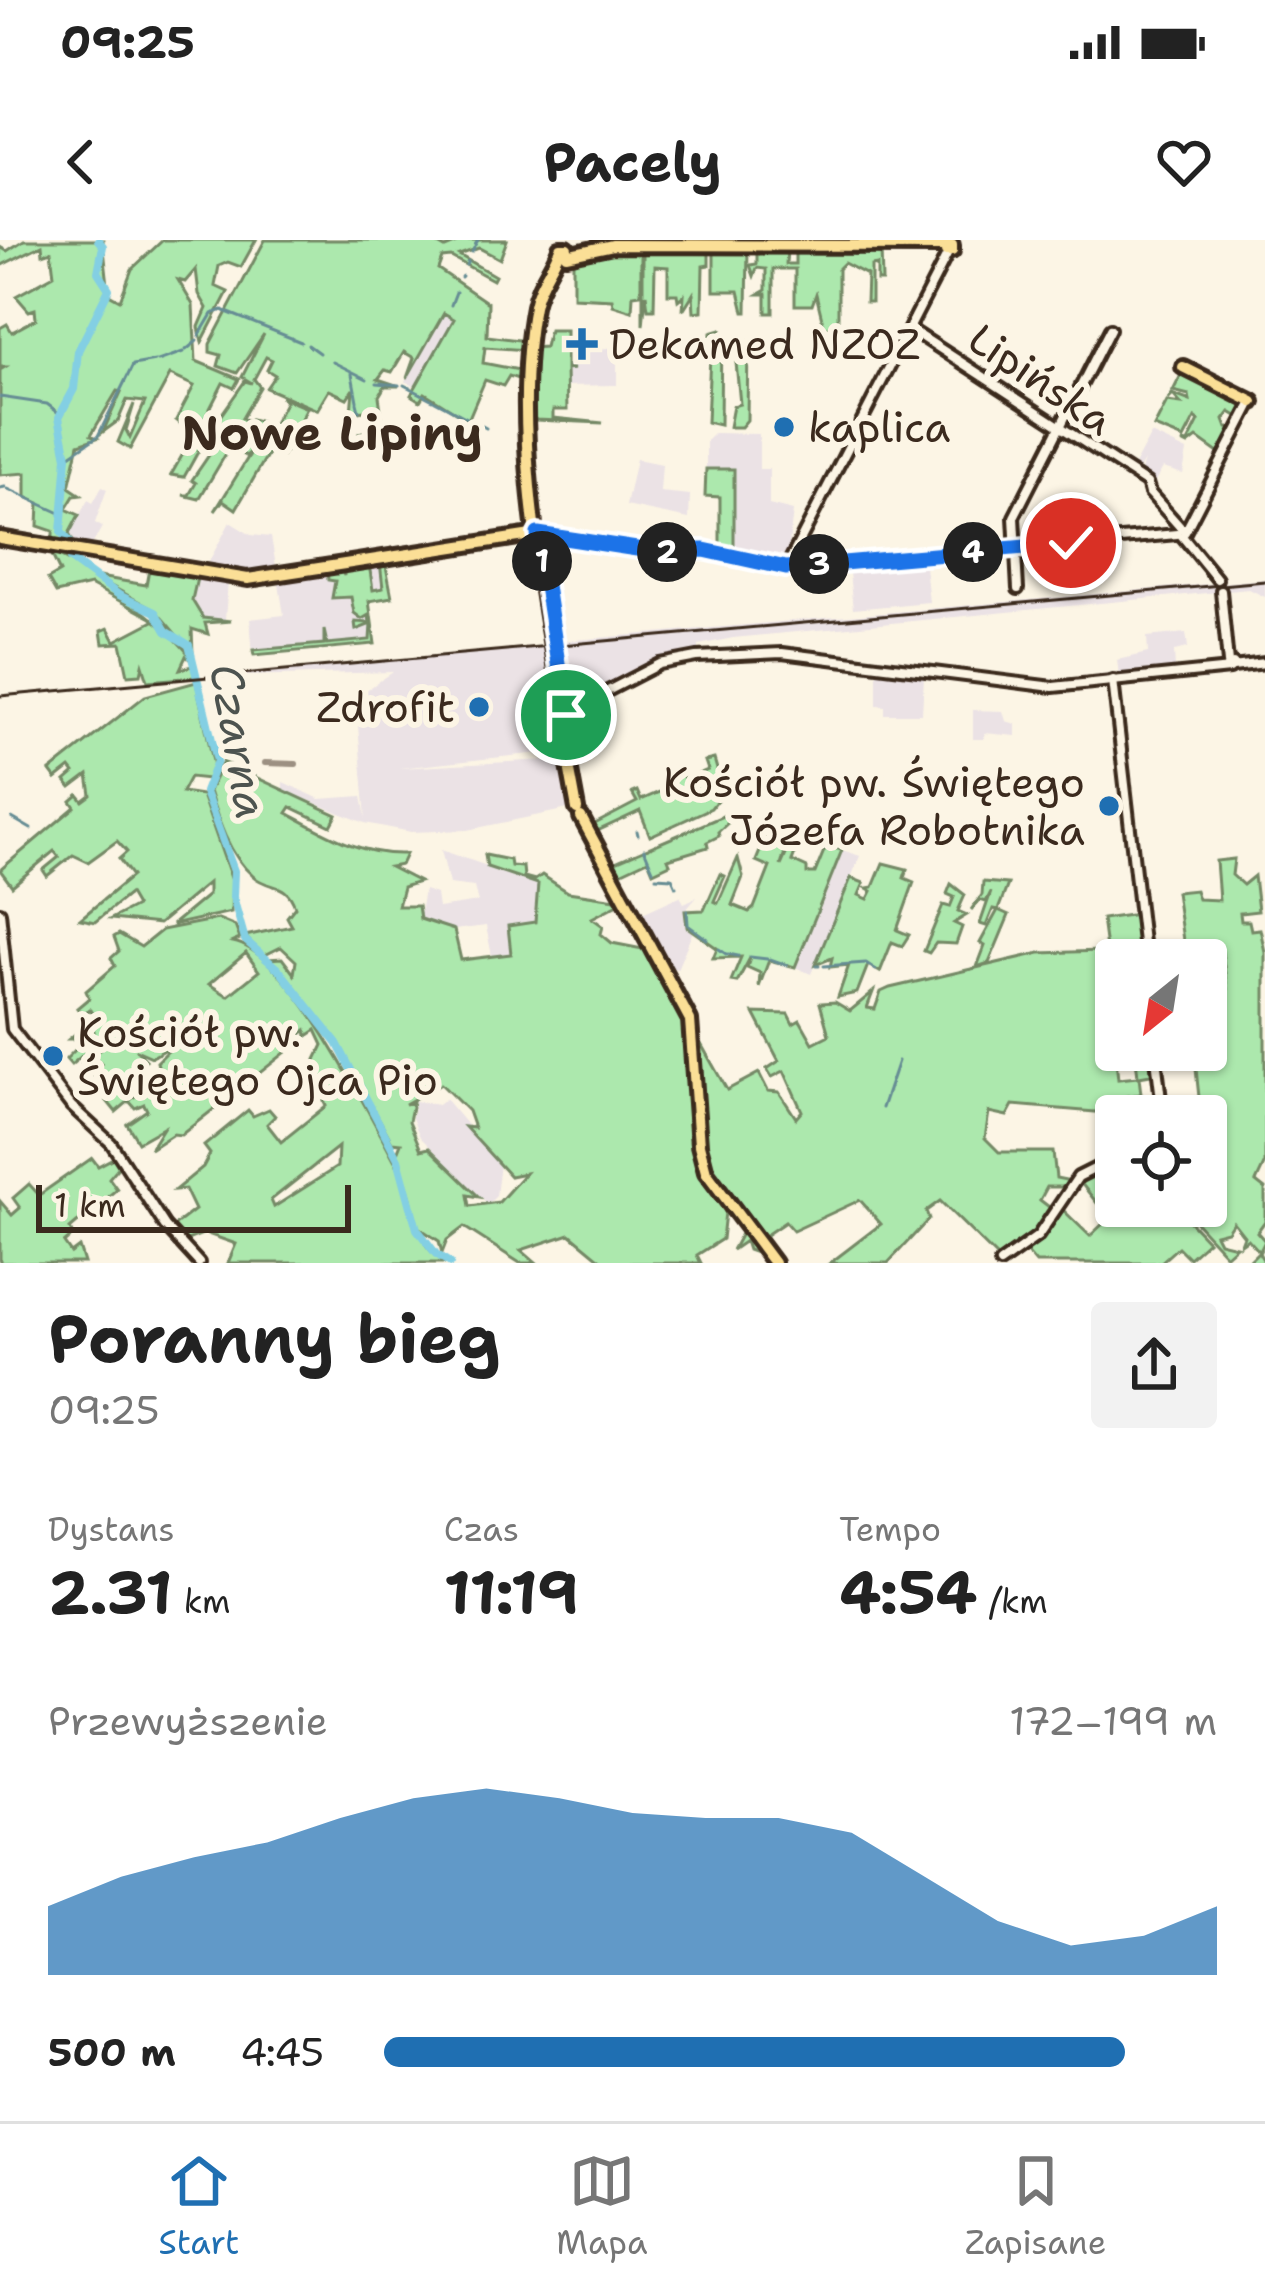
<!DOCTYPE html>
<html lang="pl">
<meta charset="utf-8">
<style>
body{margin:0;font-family:"Shantell Sans",sans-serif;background:#f2f2f2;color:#222;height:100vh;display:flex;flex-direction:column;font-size:45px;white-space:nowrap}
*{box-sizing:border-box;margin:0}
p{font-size:39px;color:#767676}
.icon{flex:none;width:66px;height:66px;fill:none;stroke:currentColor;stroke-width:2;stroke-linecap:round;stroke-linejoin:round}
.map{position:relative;height:1023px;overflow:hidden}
.details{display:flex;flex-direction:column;background:#fff;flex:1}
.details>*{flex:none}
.needle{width:78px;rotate:210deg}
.fabs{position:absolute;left:1095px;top:699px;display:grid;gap:24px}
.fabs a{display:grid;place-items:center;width:132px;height:132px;border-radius:12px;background:#fff;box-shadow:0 3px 9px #0004;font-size:60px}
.scale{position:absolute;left:36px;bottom:30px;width:315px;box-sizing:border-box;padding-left:12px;border:6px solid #3b2a1e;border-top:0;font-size:33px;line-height:42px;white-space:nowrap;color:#3b2a1e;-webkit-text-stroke:9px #fcf5e5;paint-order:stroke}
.pin{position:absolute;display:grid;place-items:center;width:102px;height:102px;color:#fff;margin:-51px;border:6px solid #fff;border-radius:50%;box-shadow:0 3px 12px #0007}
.km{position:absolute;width:60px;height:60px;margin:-30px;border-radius:50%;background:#222;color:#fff;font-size:33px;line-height:60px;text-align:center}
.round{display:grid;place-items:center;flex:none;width:126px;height:126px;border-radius:12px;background:#f2f2f2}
.overview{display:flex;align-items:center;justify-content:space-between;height:204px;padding:0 48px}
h1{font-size:66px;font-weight:700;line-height:90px}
.figures{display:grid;grid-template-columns:repeat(3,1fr);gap:18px;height:204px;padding:12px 48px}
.figures div{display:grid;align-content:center}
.figures b{font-size:60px;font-weight:700}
.figures small{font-size:33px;font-weight:400}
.figures p{font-size:33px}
.chart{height:336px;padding:24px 48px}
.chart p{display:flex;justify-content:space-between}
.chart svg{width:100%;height:216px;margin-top:12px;fill:#1f6fb2;opacity:.7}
ul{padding:0 48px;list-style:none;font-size:39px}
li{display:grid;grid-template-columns:192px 144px 1fr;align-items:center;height:90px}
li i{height:30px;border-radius:15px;background:#1f6fb2}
.status{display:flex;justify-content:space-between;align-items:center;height:84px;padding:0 60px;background:#fff;direction:ltr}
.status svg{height:33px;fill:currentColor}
header{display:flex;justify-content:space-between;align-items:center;height:156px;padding:0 48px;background:#fff;font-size:54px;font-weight:700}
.tabs{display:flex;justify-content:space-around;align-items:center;height:168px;border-top:3px solid #e0e0e0;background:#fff;font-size:33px;color:#767676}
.tabs a{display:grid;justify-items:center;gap:6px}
.tabs .on{color:#1f6fb2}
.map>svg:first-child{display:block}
.built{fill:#ebe2e5}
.green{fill:#ace8ad;stroke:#748966;stroke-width:3;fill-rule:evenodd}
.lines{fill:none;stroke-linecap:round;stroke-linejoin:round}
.stream{stroke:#668d94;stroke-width:3}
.river{stroke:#83cfe3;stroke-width:8}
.taxiway{stroke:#9c9082;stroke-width:6}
.minor-casing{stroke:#3b2a1e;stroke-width:16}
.major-casing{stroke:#3b2a1e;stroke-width:20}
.minor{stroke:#fcf5e5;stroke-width:8}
.major{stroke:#fbdf96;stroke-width:10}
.rail{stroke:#3b2a1e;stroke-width:3}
.route-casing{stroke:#fff;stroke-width:24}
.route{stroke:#1a73e8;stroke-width:15}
.poi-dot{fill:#1f6fb2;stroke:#fcf5e5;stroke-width:4.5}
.labels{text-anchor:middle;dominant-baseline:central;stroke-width:12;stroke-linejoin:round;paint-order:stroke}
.poi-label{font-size:42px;fill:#3b2a1e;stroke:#fcf5e5;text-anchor:start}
.street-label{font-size:42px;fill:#3b2a1e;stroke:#fcf5e5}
.water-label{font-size:45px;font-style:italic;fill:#4d534f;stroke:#fcf5e5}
.quarter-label{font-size:48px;font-weight:bold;fill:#3b2a1e;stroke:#fcf5e5}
</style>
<div class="status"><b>09:25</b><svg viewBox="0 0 49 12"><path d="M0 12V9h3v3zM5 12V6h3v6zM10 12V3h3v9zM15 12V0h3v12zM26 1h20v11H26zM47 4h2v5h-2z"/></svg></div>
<header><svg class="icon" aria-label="back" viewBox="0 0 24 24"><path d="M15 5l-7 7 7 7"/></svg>Pacely<svg class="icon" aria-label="heart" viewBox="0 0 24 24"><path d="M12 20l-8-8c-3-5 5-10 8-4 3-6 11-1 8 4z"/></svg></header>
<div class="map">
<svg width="1265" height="1023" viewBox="0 0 1265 1023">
<rect width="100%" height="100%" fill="#fcf5e5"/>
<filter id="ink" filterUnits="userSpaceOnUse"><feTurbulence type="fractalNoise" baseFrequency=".00833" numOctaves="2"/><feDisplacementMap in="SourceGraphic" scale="24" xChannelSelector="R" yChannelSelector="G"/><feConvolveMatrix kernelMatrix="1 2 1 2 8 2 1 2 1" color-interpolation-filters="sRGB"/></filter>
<g filter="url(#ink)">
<g class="built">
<polygon points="443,72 454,79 416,147 405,141"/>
<polygon points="576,92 587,92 588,110 617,107 617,145 566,146 566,125 576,125"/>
<polygon points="714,193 759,194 759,229 769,229 769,265 793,271 787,319 734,312 734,230 706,229 706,201"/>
<polygon points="1151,194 1187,211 1183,234 1163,228 1155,241 1144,239 1139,237 1144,221 1136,235 1131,231"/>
<polygon points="636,219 662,224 660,252 690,255 689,279 626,266"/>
<polygon points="102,247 107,249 95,283 102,287 91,307 75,305 69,294 88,260 93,263"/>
<polygon points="230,282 251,295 271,297 277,332 242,335 206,327"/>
<polygon points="385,321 390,355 368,359 375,404 253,415 250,379 284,375 278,338"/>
<polygon points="905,321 909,328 925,326 929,362 853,369 848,324"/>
<polygon points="199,335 228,341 225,379 203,381 188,355"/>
<polygon points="1265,339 1265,357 1249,349 733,398 699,405 699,415 664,420 565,465 558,424 571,421 557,415 556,403 564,401"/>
<polygon points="1186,393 1188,408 1174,411 1175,429 1119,435 1117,420 1148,413 1147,397"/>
<polygon points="552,405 554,463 550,471 559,511 399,528 564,519 573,568 467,590 411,592 365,583 283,550 283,542 320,559 362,556 366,578 356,463 363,462 362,453 393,432 201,437"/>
<polygon points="877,430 924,436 922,474 885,474 885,466 877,465"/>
<polygon points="973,470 1003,471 1006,481 1016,484 1016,496 985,493 984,499 973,499"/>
<polygon points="441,610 539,644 535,683 512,714 492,716 486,686 454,690 419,679 424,650 436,654 438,668 478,662 474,647 449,644"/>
<polygon points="842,610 860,616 811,734 795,727"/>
<polygon points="680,656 684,663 697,657 685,671 693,691 677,729 666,726 638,675"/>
<polygon points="445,859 500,924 496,956 488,964 420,897 412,878 415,861 438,865"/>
</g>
<g class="green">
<polygon points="24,0 103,0 109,54 120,60 132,29 163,0 256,0 241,27 228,22 219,26 215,46 228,52 202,102 199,87 207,68 199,54 196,29 185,42 178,40 193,65 196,121 239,139 234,148 223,143 198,192 206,197 212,187 203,181 214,185 245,141 252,143 242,137 264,94 237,133 218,126 221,115 210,112 210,104 265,0 431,0 445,8 464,0 507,0 500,19 479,8 459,15 495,36 493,40 451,17 442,18 438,29 488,63 487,96 527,101 527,110 485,107 483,123 524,131 524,141 509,136 503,146 485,140 468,180 425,153 420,161 411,155 454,79 444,73 407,138 414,118 404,112 392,132 385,130 378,139 399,146 385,146 379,156 382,178 368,204 359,193 374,190 371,170 351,173 353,149 347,158 329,150 317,170 266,148 275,135 267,130 272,120 266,117 254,139 260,147 242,178 246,180 199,259 183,255 189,255 196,243 192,240 222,196 219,188 209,203 204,201 184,237 171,235 188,205 183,201 189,190 176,180 194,146 170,135 130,209 118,202 134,164 126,190 130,198 145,162 127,160 118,181 103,192 121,152 117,151 91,195 97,198 79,204 69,247 81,255 74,256 66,269 79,275 69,294 75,305 53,303 53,291 38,286 39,263 26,257 26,233 0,235 0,130 5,127 0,127 0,88 7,84 12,92 36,79 35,69 29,71 16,56 54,35 51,11 43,14 42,5 0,26 0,7 7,11"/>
<polygon points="748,7 747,72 744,72 739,51 714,51 714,13"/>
<polygon points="795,7 854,9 855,14 881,9 882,41 877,41 877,25 871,26 871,62 866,62 867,35 844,23 838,29 838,87 824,87 816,54 812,65 795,65 795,29 773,29 773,73 766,73 766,54 759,54 766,50 766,29 757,28 754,36 750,25 757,24 757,10 787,10 786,24 795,24"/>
<polygon points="613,8 641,8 641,54 633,55 632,71 613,65 612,59 573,57 573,15"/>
<polygon points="643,8 709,8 709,25 703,26 702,71 694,72 693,54 683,70 684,55 678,60 677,54 668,54 668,27 655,26 654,69 648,69 646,54 643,85"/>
<polygon points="549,90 566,90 566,128 574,129 566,130 567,170 553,170 553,178 603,183 536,180 531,174 531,108 545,107"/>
<polygon points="721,90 720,185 707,182 711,93"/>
<polygon points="748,101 747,180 741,187 729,187 733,166 740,164 734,102"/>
<polygon points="1184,130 1249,164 1244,180 1230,172 1224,180 1227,188 1238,188 1225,218 1197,198 1188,205 1182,202 1188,203 1199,181 1195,178 1184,199 1154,187 1167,162 1181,164 1173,155 1168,160 1172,154 1190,161 1189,155 1173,151 1181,135 1190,135"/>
<polygon points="281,157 307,168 283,216 269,212 236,269 223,260 215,271 252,211 246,216 234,209 239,199 252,205 258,191 247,185 251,179 273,185 286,161"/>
<polygon points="706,229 734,229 734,310 720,309 720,257 705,256"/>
<path d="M51,313C79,321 185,397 193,422L186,416L180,429L192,426L195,437L148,441L143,425L141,434L128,435L121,403L103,404L101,391L108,388L115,401L155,380L90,345L56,353L48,339L60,332Z"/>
<polygon points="385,321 392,357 369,361 375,404 254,415 253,410 324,404 324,390 327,404 370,400 371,384 356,390 355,382 370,383 369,375 362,379 354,373 351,357 332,358 335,341 328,340 327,330 341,326 344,336 344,326 369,324 373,350 383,348 380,322"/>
<polygon points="150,324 197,338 192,360 203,378 231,381 205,383 208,394 192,389 193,414 156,371 93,336 146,345"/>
<polygon points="196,442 215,531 208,539 190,537 182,552 202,555 232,641 231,672 172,685 208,655 208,643 159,684 111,679 136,666 129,654 95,682 80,679 132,636 119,619 127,612 117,601 88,622 73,615 47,636 43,630 59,617 54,611 12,646 0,630 75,567 71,561 78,555 83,561 91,555 88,535 71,548 65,541 74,533 70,528 56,539 50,531 145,456"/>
<polygon points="714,519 719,536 728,539 721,540 724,551 716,550 718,559 711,568 650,596 640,571 595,592 591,586 637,562 632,553 637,551 641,560 675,545 670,536 680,532 685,540 708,530 705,521"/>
<path d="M223,522L337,575L331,586L291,567L287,573C328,595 362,616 406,614L401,625L390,627L419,642L403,647L398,666H418L420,679L454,690L461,720L511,714L508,686L535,682L538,644L487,627L485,615L510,620L511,626L523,627L524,637L535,640L542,635L568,652L616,659L619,652L624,661L592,678L603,686L601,694L612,703L648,710L727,850L759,833L768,851L779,852L796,878L802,871L784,831L772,837L767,829L779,821L754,773L788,774L793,784L800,780L813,803L829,795L820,763L835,762L850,771L873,752L867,768L875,769L881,752L890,748L1040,713L1101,711L1104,729L1116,726V810H1154L1116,821L1118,839L1138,837L1136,819L1153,817L1156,834L1139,837L1141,854L1121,857L1123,864L1142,862L1143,876L1013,865L1007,876L989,872L985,898L999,912H1053L1056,938L1071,941L1067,947H1047L1040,960L1053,970L1034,996L999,1019L940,961L926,971L929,979L888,1023H830L881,984L860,960L793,991L785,982L757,1001L759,1014L748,1010L745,1001L732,1010L742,992L725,972L722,999L697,1015L701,1023H605L570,994L521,1010L536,1023H520L464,987L447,1000L442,1013L439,1001L418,987L397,913L401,903L392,902L333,795L266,719L282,718L294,734L296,721L281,707L263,716L245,696L292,686L287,677L295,667C286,640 270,651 253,636C229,615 218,580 209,551ZM441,844L468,871L474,888L465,887L510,936L525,933L499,962L470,966L468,955L479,957L429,908L421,910L409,881L413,862L405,864Z"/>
<polygon points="725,575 732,579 718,592 719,596 707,602 708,607 668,619 670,624 653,632 648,620 618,634 613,623"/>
<polygon points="765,599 788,601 781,626 792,601 799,602 792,621 807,628 807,633 815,633 826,606 842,610 795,727 769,720 759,747 760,733 747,727 750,718 737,742 731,741 741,717 713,718 717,708 687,687 685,671 704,670 720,634 725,636 714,661 718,663 738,618 743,637 732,665 749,672 754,668 770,627 756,621"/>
<polygon points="1234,619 1232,635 1243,645 1254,636 1258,671 1240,673 1241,681 1249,681 1251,690 1260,689 1265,712 1265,923 1256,942 1265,949 1265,981 1257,992 1265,1001 1259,1013 1265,1023 1247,1023 1259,1011 1248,999 1241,1004 1244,996 1233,982 1227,991 1215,994 1219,1002 1236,1006 1226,1015 1181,966 1206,966 1206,876 1201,876 1194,810 1206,810 1206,730 1209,752 1227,749 1222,712 1185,714 1176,652 1195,650 1198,659 1219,660 1216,621"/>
<polygon points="883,623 907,629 904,638 914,642 897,690 909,695 902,706 892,702 880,732 868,725 857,753 838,757 849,725 830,727 832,718 815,725 851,638 864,643 859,655 868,659 872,651 867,648 873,647"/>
<polygon points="983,642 1008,644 998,670 1009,675 989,723 977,727 985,706 980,703 998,670 993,669 986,686 980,684 991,652 986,662 980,660 971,670 982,655"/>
<polygon points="951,644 965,655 958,671 967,675 954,683 962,687 956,704 936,703 929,713 924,711 943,665 950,667 954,657 947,654"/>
<polygon points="1138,674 1143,720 1140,715 1139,720 1108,723 1102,679"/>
<path d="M218,679L235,686L240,699L233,702C292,713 374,884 402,934C420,967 408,1001 446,1023H228L236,1004L205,993L182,1002L170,989L195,970L185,949L175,950L203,927L210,914L204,906L248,870L253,876L269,869L275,876L267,884L281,902L326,866L312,828L323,805L316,790L307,796L306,790L294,800L288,796V803L295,805L181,895L173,894L150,909L163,888L138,902L127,884L147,870L144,864L135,868L129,861L116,872L107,861L123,849L130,860L161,836L157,822L175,804L152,817L136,810L146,820L120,841L112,839L103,853L92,832L101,824L97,820L86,829L82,824L105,805L95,800V805L71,825L66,819L94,791L91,786L81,799H69L96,777L90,769L82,774L77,768L89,758L86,751L115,726L111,718L119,711L114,697L119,694L141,707L162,690ZM246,713L259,731L228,756L209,744ZM338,907L337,927L274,967L271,960Z"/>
<polygon points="117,916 122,923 109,938 117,949 70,989 73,995 64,1003 71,1013 79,1007 84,1023 0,1023 0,961 12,975 20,968 13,958 29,944 39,955 92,918 98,926"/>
<polygon points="1116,920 1116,966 1175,966 1208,1001 1189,1018 1178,1007 1160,1023 1036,1023 1024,1009 1046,992 1061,968 1090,996 1109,978 1080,942"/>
</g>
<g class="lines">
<g class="stream">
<polyline points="475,5 478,0"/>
<polyline points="472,12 474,8"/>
<polyline points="466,25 468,21"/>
<polyline points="461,37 462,36"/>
<polyline points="451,65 456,52"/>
<polyline points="224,71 301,102"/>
<polyline points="199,96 212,74 223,70"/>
<polyline points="308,105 319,113"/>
<polyline points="186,110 197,101"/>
<polyline points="158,121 183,112"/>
<polyline points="333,122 367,139"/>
<polyline points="352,134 357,161"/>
<polyline points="377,143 399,145"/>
<polyline points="404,145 433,160"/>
<polyline points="0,157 47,164 60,174"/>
<polyline points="435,161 486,188"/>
<polyline points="357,163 359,171"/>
<polyline points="67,217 98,196 133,125 155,121"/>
<polyline points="0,248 5,247"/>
<polyline points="8,249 58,272"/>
<polyline points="60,273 62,274"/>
<polyline points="12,578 31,589"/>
<polyline points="637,591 638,595"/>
<polyline points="644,609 653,630"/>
<polyline points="656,637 672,638 676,647"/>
<polyline points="687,671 688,684"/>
<polyline points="689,686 707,699"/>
<polyline points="719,709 726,714"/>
<polyline points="728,714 738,716"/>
<polyline points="750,717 767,719"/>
<polyline points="770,719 787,725"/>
<polyline points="816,726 819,726"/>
<polyline points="824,726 866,723 876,730"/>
<polyline points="882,868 898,821"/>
</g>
<polyline class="river" points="98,0 103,6 98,32 109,49 78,111 74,149 59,177 67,217 61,292 70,302 70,319 119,355 155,372 166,391 189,405 217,521 205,552 234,631 233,657 245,700 280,731 337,803 398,919 417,989 436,1014 450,1023"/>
<polyline class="taxiway" points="265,523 296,524"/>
<defs>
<g id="minor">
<polyline points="910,89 1147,243 1150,253"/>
<polyline points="1150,253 1181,288"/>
<polyline points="1185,292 1250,166"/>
<polyline points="538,294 651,311 706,313 691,313"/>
<polyline points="1182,296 1217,339"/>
<polyline points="705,311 784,325"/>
<polyline points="789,322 948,13"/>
<path d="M784,325C811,327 1058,309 1068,297L1076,303L1177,294"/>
<polyline points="1018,349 1014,277 1110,89"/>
<polyline points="1221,351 1228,423"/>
<polyline points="1233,427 1265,423"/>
<polyline points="1113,440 1145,720"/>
<polyline points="567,472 660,424 697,417 782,413 1053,447 1230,429 1233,424 1227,428"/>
<polyline points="0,672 12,789 71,866 111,903 165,986 199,1023"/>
<polyline points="1155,810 1163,876"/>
<polyline points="1000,1023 1038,996 1078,937 1116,918"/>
</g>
<g id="major">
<rect x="946" y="5" width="6" height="6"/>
<polyline points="566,15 613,5 945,6"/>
<polyline points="1183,127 1253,162"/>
<polyline points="0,298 248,339 538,294"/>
<path d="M562,467C542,345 511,187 534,66C538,44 553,28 560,8H567V14"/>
<polyline points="560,477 577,569"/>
<polyline points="581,577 690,780 699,905 706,932 774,1023"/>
</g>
</defs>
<use href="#minor" class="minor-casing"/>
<use href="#major" class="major-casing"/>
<use href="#minor" class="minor"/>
<use href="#major" class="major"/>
<polyline class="rail" points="0,456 1265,341"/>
</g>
</g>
<g class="lines" filter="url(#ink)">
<defs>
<polyline id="route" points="566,475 538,294 650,311 704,310 786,328 1071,303"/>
</defs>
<use href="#route" class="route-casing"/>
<use href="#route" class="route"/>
</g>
<g class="poi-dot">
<path d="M576 86h12v12h12v12h-12v12h-12v-12h-12v-12h12z"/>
<circle cx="784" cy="187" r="12"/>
<circle cx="479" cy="467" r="12"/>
<circle cx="1109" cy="566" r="12"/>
<circle cx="53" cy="816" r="12"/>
</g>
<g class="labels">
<g class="poi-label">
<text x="609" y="104">Dekamed NZOZ</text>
<text x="808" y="187">kaplica</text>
<text x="455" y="467" text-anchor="end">Zdrofit</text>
<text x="1085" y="542" text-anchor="end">Kościół pw. Świętego<tspan x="1085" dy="48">Józefa Robotnika</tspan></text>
<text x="77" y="792">Kościół pw.<tspan x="77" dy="48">Świętego Ojca Pio</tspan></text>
</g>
<g class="street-label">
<text transform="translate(1041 139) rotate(34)">Lipińska</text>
</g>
<g class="water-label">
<text transform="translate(239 501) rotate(80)">Czarna</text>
</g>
<g class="quarter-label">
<text x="332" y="193">Nowe Lipiny</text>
</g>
</g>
</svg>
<div class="fabs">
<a><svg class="needle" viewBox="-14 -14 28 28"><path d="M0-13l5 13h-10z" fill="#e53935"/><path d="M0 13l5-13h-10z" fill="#767676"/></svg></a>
<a><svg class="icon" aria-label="locate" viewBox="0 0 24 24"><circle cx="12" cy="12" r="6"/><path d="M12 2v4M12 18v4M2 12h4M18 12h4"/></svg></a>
</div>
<div class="scale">1 km</div>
<div class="pin" style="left:566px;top:475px;background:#1e9e55"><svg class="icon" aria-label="arrive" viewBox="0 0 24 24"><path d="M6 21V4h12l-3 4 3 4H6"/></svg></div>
<div class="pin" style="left:1071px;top:303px;background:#d93025"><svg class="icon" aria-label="check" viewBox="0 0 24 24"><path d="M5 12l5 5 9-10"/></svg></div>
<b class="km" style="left:542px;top:321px">1</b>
<b class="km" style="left:667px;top:312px">2</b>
<b class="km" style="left:819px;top:324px">3</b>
<b class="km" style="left:973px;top:312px">4</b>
</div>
<section class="details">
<div class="overview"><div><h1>Poranny bieg</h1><p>09:25</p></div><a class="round"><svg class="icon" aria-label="share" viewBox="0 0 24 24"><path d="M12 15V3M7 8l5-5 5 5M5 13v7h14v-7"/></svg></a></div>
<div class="figures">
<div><p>Dystans</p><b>2.31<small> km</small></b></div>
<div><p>Czas</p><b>11:19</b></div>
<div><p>Tempo</p><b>4:54<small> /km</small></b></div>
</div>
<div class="chart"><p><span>Przewyższenie</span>172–199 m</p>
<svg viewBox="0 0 160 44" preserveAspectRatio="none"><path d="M0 44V30L10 24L20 20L30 17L40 12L50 8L60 6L70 8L80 11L90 12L100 12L110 15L120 24L130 33L140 38L150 36L160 30V44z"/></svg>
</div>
<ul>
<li><b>500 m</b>4:45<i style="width:89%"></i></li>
</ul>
</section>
<nav class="tabs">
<a class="on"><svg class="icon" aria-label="home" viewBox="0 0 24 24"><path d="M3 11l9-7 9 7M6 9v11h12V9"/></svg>Start</a>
<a><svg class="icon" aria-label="map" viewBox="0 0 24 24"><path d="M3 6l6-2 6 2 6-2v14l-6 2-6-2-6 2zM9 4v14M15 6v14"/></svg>Mapa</a>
<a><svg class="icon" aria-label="saved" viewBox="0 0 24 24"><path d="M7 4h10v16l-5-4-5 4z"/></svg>Zapisane</a>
</nav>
